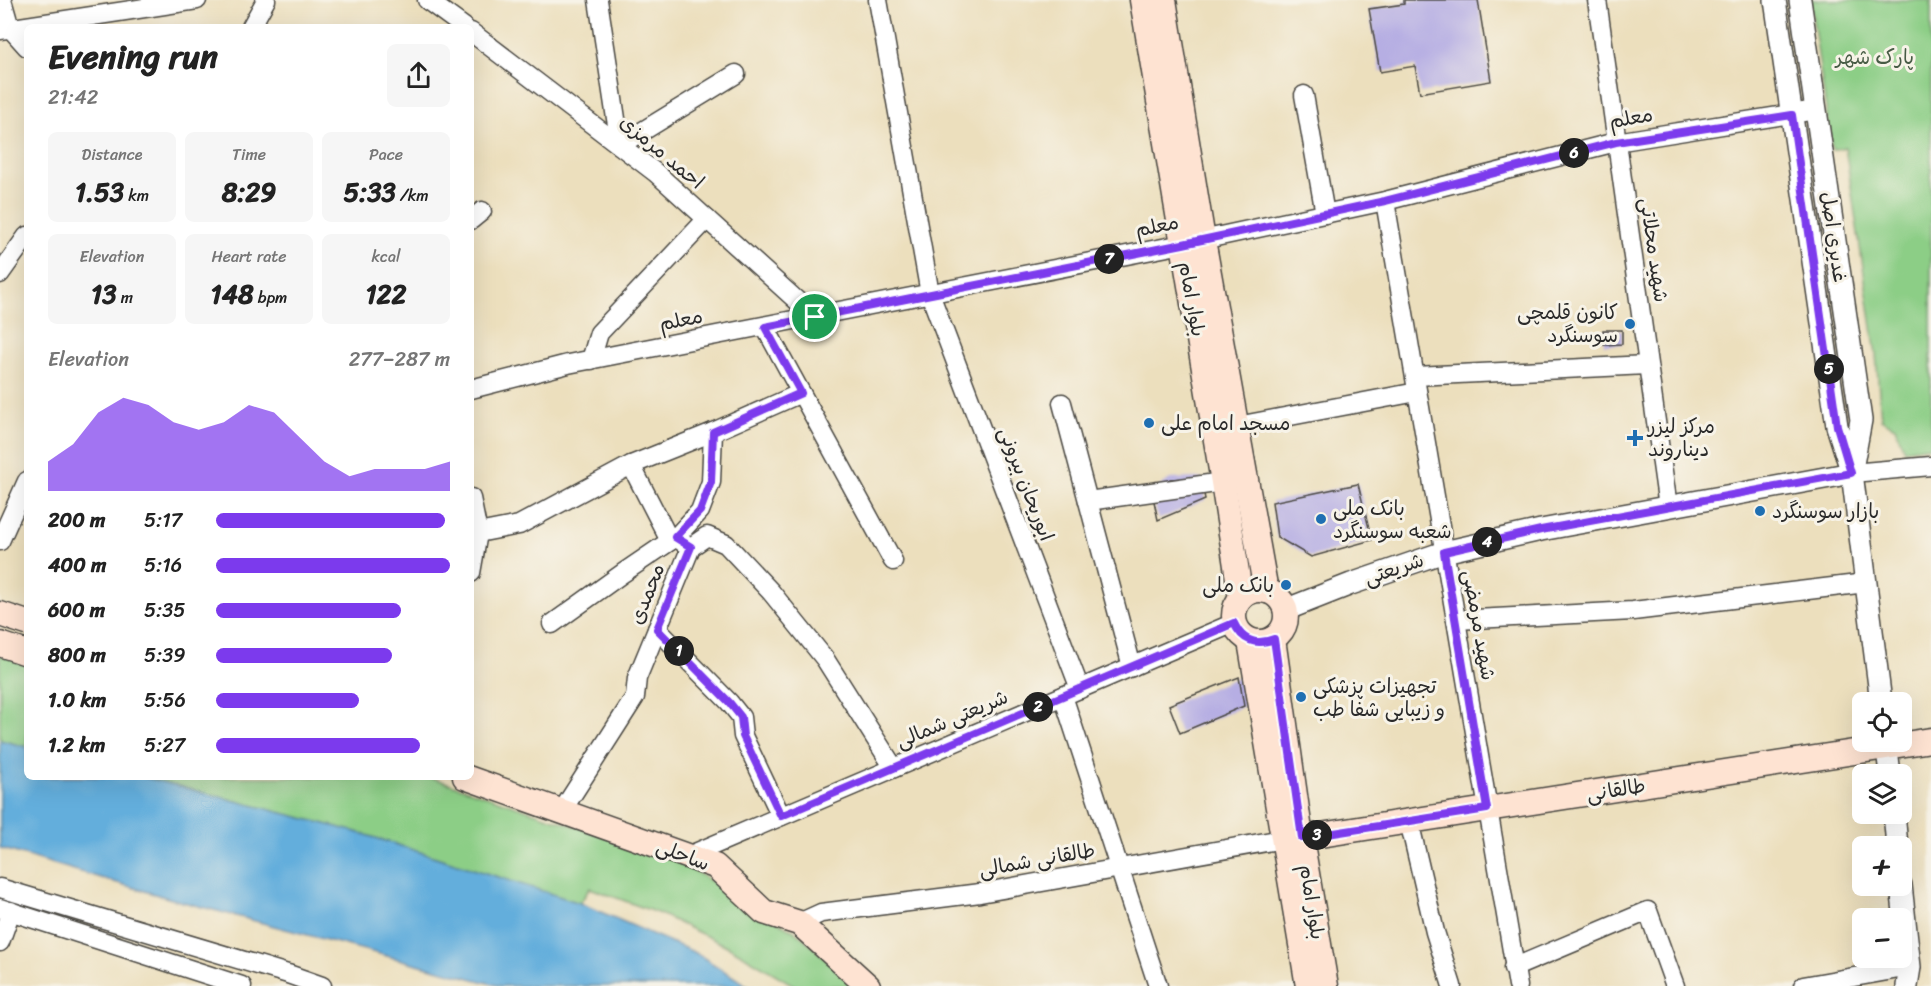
<!DOCTYPE html>
<meta charset="utf-8">
<style>
body{margin:0;font-family:Sriracha,"Playpen Sans Arabic",sans-serif;background:#f6f6f6;color:#222;height:100vh;display:flex;flex-direction:column;font-size:22px;white-space:nowrap}
*{box-sizing:border-box;margin:0}
p{font-size:20px;color:#767676}
.icon{flex:none;width:33px;height:33px;fill:none;stroke:currentColor;stroke-width:2;stroke-linecap:round;stroke-linejoin:round}
.map{position:relative;flex:1;overflow:hidden}
.sheet{position:absolute;left:24px;top:24px;width:450px;height:756px;display:flex;flex-direction:column;background:#fff;border-radius:9px;box-shadow:0 6px 24px #0002}
.sheet>*{flex:none}
.tools{position:absolute;left:1852px;top:692px;display:grid;gap:12px}
.tools a{display:grid;place-items:center;width:60px;height:60px;border-radius:9px;background:#fff;box-shadow:0 6px 24px #0002;font-size:30px}
.pin{position:absolute;display:grid;place-items:center;width:51px;height:51px;color:#fff;margin:-26px;border:3px solid #fff;border-radius:50%;box-shadow:0 2px 6px #0007}
.km{position:absolute;width:30px;height:30px;margin:-15px;border-radius:50%;background:#222;color:#fff;font-size:16px;line-height:30px;text-align:center}
.round{display:grid;place-items:center;flex:none;width:63px;height:63px;border-radius:9px;background:#f6f6f6}
.summary{display:flex;align-items:center;justify-content:space-between;height:102px;padding:0 24px}
h1{font-size:33px;font-weight:800;line-height:45px}
.stats{display:grid;grid-template-columns:repeat(3,1fr);gap:9px;height:102px;padding:6px 24px}
.stats div{display:grid;align-content:center;border-radius:9px;background:#f6f6f6;text-align:center}
.stats b{font-size:26px;font-weight:800}
.stats small{font-size:16px;font-weight:400}
.stats p{font-size:16px}
.chart{height:168px;padding:12px 24px}
.chart p{display:flex;justify-content:space-between}
.chart svg{width:100%;height:108px;margin-top:6px;fill:#7c3aed;opacity:.7}
ul{padding:0 24px;list-style:none;font-size:20px}
li{display:grid;grid-template-columns:96px 72px 1fr;align-items:center;height:45px}
li i{height:15px;border-radius:8px;background:#7c3aed}
.map>svg:first-child{display:block}
.green{fill:#8cce86;stroke:#5c7c58;stroke-width:1.5}
.water{fill:#64aedc;stroke:#486c84;stroke-width:1.5}
.building{fill:#b6aee3}
.lines{fill:none;stroke-linecap:round;stroke-linejoin:round}
.minor-casing{stroke:#484641;stroke-width:21}
.tertiary-casing{stroke:#484641;stroke-width:24}
.secondary-casing{stroke:#484641;stroke-width:27}
.minor{stroke:#fff;stroke-width:18}
.tertiary{stroke:#fff;stroke-width:21}
.secondary{stroke:#fee3d2;stroke-width:24}
.route-casing{stroke:#fff;stroke-width:12}
.route{stroke:#7c3aed;stroke-width:8}
.poi-dot{fill:#1f6fb2;stroke:#f7f3e8;stroke-width:2}
.labels{text-anchor:middle;dominant-baseline:central;stroke-width:6;stroke-linejoin:round;paint-order:stroke}
.park-label{font-size:20px;fill:#485c46;stroke:#f7f3e8}
.street-label{font-size:20px;fill:#2b2b2b;stroke:#f7f3e8}
.poi-label{font-size:20px;fill:#2b2b2b;stroke:#f7f3e8;text-anchor:start}
</style>
<div class="map">
<svg width="1931" height="986" viewBox="0 0 1931 986">
<rect width="100%" height="100%" fill="#f7f3e8"/>
<filter id="ink" filterUnits="userSpaceOnUse"><feTurbulence type="fractalNoise" baseFrequency=".0167" numOctaves="2"/><feDisplacementMap in="SourceGraphic" scale="12" xChannelSelector="R" yChannelSelector="G"/><feConvolveMatrix kernelMatrix="1 2 1 2 8 2 1 2 1" color-interpolation-filters="sRGB"/></filter>
<filter id="wash" filterUnits="userSpaceOnUse"><feTurbulence type="fractalNoise" baseFrequency=".008" numOctaves="4" result="noise"/><feDisplacementMap in="SourceGraphic" scale="24" xChannelSelector="R" yChannelSelector="G"/><feGaussianBlur stdDeviation="1.35" result="paint"/><feColorMatrix in="noise" values="0 0 0 0 0 0 0 0 0 0 0 0 0 0 0 0 0 1.4 0 .05"/><feComposite in="paint" operator="in"/></filter>
<g filter="url(#wash)">
<rect width="100%" height="100%" fill="#ecdfbd"/>
<g class="green">
<polygon points="1810,0 1931,0 1931,446 1904,450 1895,427 1881,419 1876,354 1845,147 1832,150"/>
<polygon points="0,655 27,663 27,747 0,740"/>
<polygon points="143,777 430,777 678,861 799,934 855,986 795,986 731,948 660,914 590,888 580,903 360,833"/>
</g>
<polygon class="water" points="0,740 27,747 27,777 143,777 360,833 580,903 696,953 748,986 500,986 168,898 0,848"/>
<g id="blocks">
<g class="building">
<polygon points="1404,0 1478,0 1491,81 1420,93 1415,66 1380,72 1369,9 1404,4"/>
<polygon points="1603,330 1622,330 1622,344 1604,345"/>
<polygon points="1196,478 1202,479 1205,500 1158,520 1152,492 1170,479"/>
<polygon points="1358,484 1372,540 1311,557 1277,537 1272,502"/>
<polygon points="1239,677 1244,706 1180,733 1169,705"/>
</g>
</g>
</g>
<g filter="url(#ink)">
<use href="#blocks" fill-opacity="0" stroke="#484641" stroke-width="1.5"/>
<g class="lines">
<defs>
<g id="minor">
<polyline points="2,0 10,28 27,47"/>
<polyline points="427,0 464,27"/>
<polyline points="598,0 620,145 736,74"/>
<polyline points="878,0 930,294 1080,689"/>
<polyline points="1597,0 1668,507"/>
<polyline points="251,27 266,0"/>
<polyline points="0,30 197,0"/>
<polyline points="471,32 656,173 815,317"/>
<polyline points="1304,95 1325,214"/>
<polyline points="1385,201 1518,986"/>
<polyline points="471,220 482,211"/>
<polyline points="0,274 27,236"/>
<polyline points="765,327 893,561"/>
<polyline points="591,360 599,333 707,219"/>
<polyline points="1415,376 1647,365"/>
<polyline points="471,389 568,364 1183,244 1385,201 1616,142 1816,110"/>
<polyline points="1062,403 1132,667"/>
<polyline points="1237,426 1417,392"/>
<polyline points="631,465 670,541"/>
<polyline points="1852,473 1931,466"/>
<polyline points="471,498 478,533 519,525 631,465 713,432"/>
<polyline points="1088,501 1223,482"/>
<polyline points="676,537 700,511 711,482 713,432 801,393"/>
<polyline points="0,541 27,481"/>
<polyline points="471,573 478,533"/>
<polyline points="1456,620 1633,611 1866,583"/>
<polyline points="552,624 623,573 676,537 684,543"/>
<polyline points="657,629 729,702 741,717 743,736 781,816"/>
<polyline points="1063,696 1158,986"/>
<polyline points="562,811 635,697 637,678 691,547 707,536 726,544 771,592 825,659 894,768"/>
<polyline points="1409,821 1435,932 1452,986"/>
<polyline points="688,856 1234,623"/>
<polyline points="0,888 288,974 322,986"/>
<polyline points="0,908 242,986"/>
<polyline points="799,923 821,913 980,893 1283,839"/>
<polyline points="0,942 11,911"/>
<polyline points="1513,968 1648,911 1675,986"/>
<polyline points="1803,986 1910,967"/>
</g>
<g id="tertiary">
<polyline points="1775,0 1837,426 1852,473 1881,702"/>
<polyline points="1800,0 1861,420 1852,469"/>
<polyline points="1285,610 1351,584 1444,552 1541,530 1852,473"/>
<polyline points="1886,741 1890,774"/>
<polyline points="1894,813 1897,846"/>
<polyline points="1901,885 1910,967 1907,986"/>
</g>
<g id="secondary">
<polyline points="1142,0 1223,482 1241,598"/>
<polyline points="1164,0 1203,240 1266,591"/>
<circle cx="1260" cy="616" r="26"/>
<polyline points="0,614 27,623"/>
<polyline points="1273,639 1301,838 1326,986"/>
<polyline points="1250,641 1308,986"/>
<polyline points="0,644 27,653"/>
<polyline points="465,777 715,866 764,912 799,923 868,986"/>
<polyline points="1301,838 1931,740"/>
</g>
</defs>
<use href="#minor" class="minor-casing"/>
<use href="#tertiary" class="tertiary-casing"/>
<use href="#secondary" class="secondary-casing"/>
<use href="#minor" class="minor"/>
<use href="#tertiary" class="tertiary"/>
<use href="#secondary" class="secondary"/>
</g>
</g>
<g class="lines" filter="url(#ink)">
<defs>
<path id="route" d="M1792,115L1837,426L1851,473L1541,530L1444,552L1487,809L1302,838L1274,639C1256,646 1242,641 1234,623L781,816L743,736L741,717L729,702L657,629L691,547L675,537L700,511L711,482L713,432L801,393L765,327L1183,244L1385,201L1616,142Z"/>
</defs>
<use href="#route" class="route-casing"/>
<use href="#route" class="route"/>
</g>
<g class="poi-dot">
<circle cx="1630" cy="324" r="6"/>
<circle cx="1149" cy="423" r="6"/>
<path d="M1632 429h6v6h6v6h-6v6h-6v-6h-6v-6h6z"/>
<circle cx="1760" cy="511" r="6"/>
<circle cx="1321" cy="519" r="6"/>
<circle cx="1286" cy="585" r="6"/>
<circle cx="1301" cy="697" r="6"/>
</g>
<g class="labels">
<g class="park-label">
<text x="1875" y="57">پارک شهر</text>
</g>
<g class="street-label">
<text transform="translate(1631 118) rotate(-10)">معلم</text>
<text transform="translate(662 152) rotate(40)">احمد مرمزی</text>
<text transform="translate(1157 226) rotate(-11)">معلم</text>
<text transform="translate(1834 237) rotate(82)">غدیری اصل</text>
<text transform="translate(1654 250) rotate(82)">شهید محلاتی</text>
<text transform="translate(1192 299) rotate(80)">بلوار امام</text>
<text transform="translate(681 320) rotate(-11)">معلم</text>
<text transform="translate(1026 484) rotate(69)">ابوریحان بیرونی</text>
<text transform="translate(1394 569) rotate(-19)">شریعتی</text>
<text transform="translate(647 594) rotate(-68)">محمدی</text>
<text transform="translate(1479 625) rotate(80)">شهید مرمضی</text>
<text transform="translate(952 719) rotate(-23)">شریعتی شمالی</text>
<text transform="translate(1616 790) rotate(-9)">طالقانی</text>
<text transform="translate(683 855) rotate(21)">ساحلی</text>
<text transform="translate(1037 860) rotate(-10)">طالقانی شمالی</text>
<text transform="translate(1312 902) rotate(81)">بلوار امام</text>
</g>
<g class="poi-label">
<text x="1618" y="312" text-anchor="end">کانون قلمچی<tspan x="1618" dy="23">سوسنگرد</tspan></text>
<text x="1161" y="423">مسجد امام علی</text>
<text x="1648" y="426">مرکز لیزر<tspan x="1648" dy="23">دیناروند</tspan></text>
<text x="1333" y="508">بانک ملی<tspan x="1333" dy="23">شعبه سوسنگرد</tspan></text>
<text x="1772" y="511">بازار سوسنگرد</text>
<text x="1274" y="585" text-anchor="end">بانک ملی</text>
<text x="1313" y="686">تجهیزات پزشکی<tspan x="1313" dy="23">و زیبایی شفا طب</tspan></text>
</g>
</g>
</svg>
<div class="tools">
<a><svg class="icon" aria-label="locate" viewBox="0 0 24 24"><circle cx="12" cy="12" r="6"/><path d="M12 2v4M12 18v4M2 12h4M18 12h4"/></svg></a>
<a><svg class="icon" aria-label="layers" viewBox="0 0 24 24"><path d="M12 4l9 5-9 5-9-5zM3 14l9 5 9-5"/></svg></a>
<a>+</a>
<a>−</a>
</div>
<div class="pin" style="left:815px;top:317px;background:#1e9e55"><svg class="icon" aria-label="arrive" viewBox="0 0 24 24"><path d="M6 21V4h12l-3 4 3 4H6"/></svg></div>
<b class="km" style="left:679px;top:651px">1</b>
<b class="km" style="left:1038px;top:707px">2</b>
<b class="km" style="left:1317px;top:835px">3</b>
<b class="km" style="left:1487px;top:542px">4</b>
<b class="km" style="left:1829px;top:369px">5</b>
<b class="km" style="left:1574px;top:153px">6</b>
<b class="km" style="left:1109px;top:259px">7</b>
<section class="sheet">
<div class="summary"><div><h1>Evening run</h1><p>21:42</p></div><a class="round"><svg class="icon" aria-label="share" viewBox="0 0 24 24"><path d="M12 15V3M7 8l5-5 5 5M5 13v7h14v-7"/></svg></a></div>
<div class="stats">
<div><p>Distance</p><b>1.53<small> km</small></b></div>
<div><p>Time</p><b>8:29</b></div>
<div><p>Pace</p><b>5:33<small> /km</small></b></div>
</div>
<div class="stats">
<div><p>Elevation</p><b>13<small> m</small></b></div>
<div><p>Heart rate</p><b>148<small> bpm</small></b></div>
<div><p>kcal</p><b>122</b></div>
</div>
<div class="chart"><p><span>Elevation</span>277–287 m</p>
<svg viewBox="0 0 160 44" preserveAspectRatio="none"><path d="M0 44V32L10 25L20 12L30 6L40 9L50 16L60 19L70 16L80 9L90 12L100 22L110 32L120 38L130 35L140 35L150 35L160 32V44z"/></svg>
</div>
<ul>
<li><b>200 m</b>5:17<i style="width:98%"></i></li>
<li><b>400 m</b>5:16<i style="width:100%"></i></li>
<li><b>600 m</b>5:35<i style="width:79%"></i></li>
<li><b>800 m</b>5:39<i style="width:75%"></i></li>
<li><b>1.0 km</b>5:56<i style="width:61%"></i></li>
<li><b>1.2 km</b>5:27<i style="width:87%"></i></li>
</ul>
</section>
</div>
